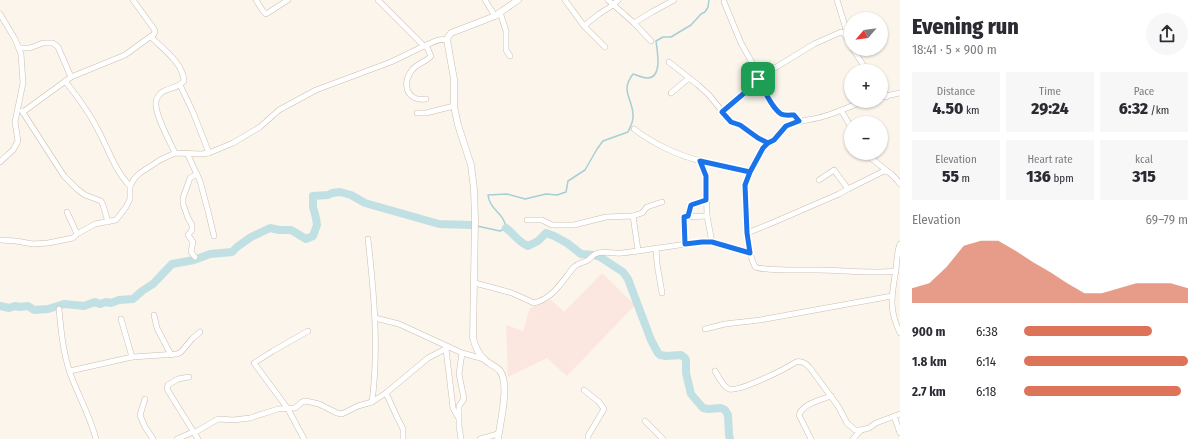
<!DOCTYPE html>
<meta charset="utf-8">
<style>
body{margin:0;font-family:"Fira Sans Condensed",sans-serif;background:#f7f7f7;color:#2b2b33;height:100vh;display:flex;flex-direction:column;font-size:15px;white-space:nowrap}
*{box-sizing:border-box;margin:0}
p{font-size:13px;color:#7c7c81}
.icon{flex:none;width:22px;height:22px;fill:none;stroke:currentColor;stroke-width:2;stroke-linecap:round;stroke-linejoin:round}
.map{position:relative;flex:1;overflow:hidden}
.sheet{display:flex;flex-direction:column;background:#fff;width:300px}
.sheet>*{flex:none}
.needle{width:26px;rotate:242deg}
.tools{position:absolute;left:844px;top:12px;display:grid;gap:8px}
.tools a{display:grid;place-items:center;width:44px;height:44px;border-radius:50%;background:#fff;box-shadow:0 1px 3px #0004;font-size:20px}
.pin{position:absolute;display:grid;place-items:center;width:34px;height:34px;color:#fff;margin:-17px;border-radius:8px;box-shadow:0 2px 6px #0006}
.round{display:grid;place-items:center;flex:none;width:42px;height:42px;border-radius:21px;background:#f7f7f7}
.overview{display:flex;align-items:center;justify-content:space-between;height:68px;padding:0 12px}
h1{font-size:22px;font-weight:800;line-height:30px}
.figures{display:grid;grid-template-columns:repeat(3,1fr);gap:6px;height:68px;padding:4px 12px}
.figures div{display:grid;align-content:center;border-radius:0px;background:#f7f7f7;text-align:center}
.figures b{font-size:17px;font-weight:800}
.figures small{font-size:11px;font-weight:400}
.figures p{font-size:11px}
.chart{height:112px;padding:8px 12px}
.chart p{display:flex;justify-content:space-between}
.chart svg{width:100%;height:72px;margin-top:4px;fill:#dd7358;opacity:.7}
ul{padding:0 12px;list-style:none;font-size:13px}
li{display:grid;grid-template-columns:64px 48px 1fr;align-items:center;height:30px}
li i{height:10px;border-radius:5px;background:#dd7358}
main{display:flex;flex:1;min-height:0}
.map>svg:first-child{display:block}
.commercial{fill:#fbe7df}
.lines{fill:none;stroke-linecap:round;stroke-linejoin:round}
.stream{stroke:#a6cfd6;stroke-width:1.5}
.river{stroke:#c0e0e4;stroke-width:8}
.minor-casing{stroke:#cdbdb1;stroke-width:6}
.tertiary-casing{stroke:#cdbdb1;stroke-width:7}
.minor{stroke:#fff;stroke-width:5}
.tertiary{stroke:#fff;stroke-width:6}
.route-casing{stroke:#fff;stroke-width:8}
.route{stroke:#1a73e8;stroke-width:5}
</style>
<main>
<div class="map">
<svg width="900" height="439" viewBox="0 0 900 439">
<rect width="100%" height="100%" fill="#fbf5eb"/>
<polygon class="commercial" points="602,273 635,305 567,376 547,358 508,377 506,325 523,331 530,308 551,300 564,312"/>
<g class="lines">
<path class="stream" d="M477,226L500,231L506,228C504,212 490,211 488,195L507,194L525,199L546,194L557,195L566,192L568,181L585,170L597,149L603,141L628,132C630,127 633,123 633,117C634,99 619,92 633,74C637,75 643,78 648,78C663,77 657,50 656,41L663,37H671L691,25L701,14L705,12L708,7L709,0"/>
<g class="river">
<path d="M506,228C514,234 518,242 528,246L538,241L546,233L554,236L567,243L581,254L594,255L600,257L623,272L628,279L634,295L651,340L658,353L660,355L666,356L681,355L685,358L686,360V373L691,394L703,408L708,409L721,408L725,410L728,415L729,435L730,439"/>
<polyline points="0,306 9,308 15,306 19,307 28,306 34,310 48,309 64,304 84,306 95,302 100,304 106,302 111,303 119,300 133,299 142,291 153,284 172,264 194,260 210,254 232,252 237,247 251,237 270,228 279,230 291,230 306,239 313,236 317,225 316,218 313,207 313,196 328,195 332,193 340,192 351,195 365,203 439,224 471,225"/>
</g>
<defs>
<g id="minor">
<polyline points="256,0 263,11 266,14 288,0"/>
<path d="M378,0L424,46C432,43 438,38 447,40"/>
<polyline points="485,0 495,16"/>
<polyline points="565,0 584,26 605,47"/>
<polyline points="608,0 634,23 651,41"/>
<polyline points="837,0 846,29 844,33"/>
<polyline points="724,2 741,43 760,77"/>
<polyline points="500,12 506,31 506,50 510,56"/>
<polyline points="0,14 15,39 21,54 23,83 15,122 18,141 13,150 0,162"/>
<polyline points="634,23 652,12 674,0"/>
<polyline points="584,26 599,14 613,5 618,0"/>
<path d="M151,37C163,49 183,63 184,81C177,89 170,87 162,92C159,95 156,98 156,102C154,113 170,142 175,153"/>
<polyline points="19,48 30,48 43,43 53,43 58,47 71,77"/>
<polyline points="853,49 867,71"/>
<path d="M669,62L698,85L709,95L731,122L740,125L757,138L768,143C778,141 780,129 788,125C800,120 813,120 825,116C839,112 852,105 866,101"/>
<path d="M758,79C764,89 771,107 781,113C785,116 790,115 794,115L799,121"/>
<path d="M65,81C77,96 89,112 98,130C108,148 115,171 130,186"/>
<polyline points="180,85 193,112 209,153"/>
<polyline points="881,90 886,97"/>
<polyline points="671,93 689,78"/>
<polyline points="881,97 900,93"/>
<path d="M426,99C406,102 401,82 413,69C418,63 426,62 431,56L426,45"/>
<polyline points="841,110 851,127"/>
<polyline points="22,111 64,176 77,189 85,195 101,201 103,205 108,222"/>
<polyline points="23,112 71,77 125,55 154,34 155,31 154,29 133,0"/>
<path d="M722,112L749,89L760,77L814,44L841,32C846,34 848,40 851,45"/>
<polyline points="417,113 426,113 454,106"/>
<path d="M634,129C652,143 679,156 701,161C717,166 733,168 750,172"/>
<path d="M768,143C759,154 749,169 745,184C744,190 745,199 746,205C747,226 746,248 755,267C764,271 804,270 816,270C843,270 869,274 896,271"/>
<polyline points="187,153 200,181 208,211 214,236"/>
<polyline points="865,153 887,171"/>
<polyline points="700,161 706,176 707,216 712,242"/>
<polyline points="819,180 834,170 848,189"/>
<polyline points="67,212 77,234"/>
<polyline points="633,216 642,213 647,207 662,202"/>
<polyline points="688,216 691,205 707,200"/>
<polyline points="527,220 542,220 552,225 574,225 606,217 633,216 638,250"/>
<path d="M747,233L772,223L839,194L848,189L884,171C891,171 896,179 900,184"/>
<path d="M368,239C374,293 379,348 372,402"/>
<polyline points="0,240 16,241 33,244 48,243 73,238 77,234 95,224 116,220 126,207 130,199 130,186 134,179 140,173 160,160 175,153 201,154 209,153 233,143 260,127 279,110 316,90 391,62 424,46"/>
<polyline points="685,244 684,217 707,216"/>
<path d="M900,244C897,251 897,261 896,269C892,295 888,308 900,333"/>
<polyline points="656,248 657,264 662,293"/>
<polyline points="195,257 191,252 193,242 188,235 192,230 192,225 188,218 183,204 183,198 190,178 197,174"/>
<path d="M475,283L512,293L534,303C554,298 562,281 574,267C579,262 584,263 588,260C590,259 592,256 595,254C604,250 612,254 622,253C649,250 675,245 702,242H712L750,253"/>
<path d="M59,309C61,331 63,352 70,373C78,395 90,416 96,439"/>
<polyline points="154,315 157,328 171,355"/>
<polyline points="375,318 399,324 462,353 484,359"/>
<polyline points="121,319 132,357"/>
<polyline points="705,329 725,324 760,320 892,296"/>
<polyline points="446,349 453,408 458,417"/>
<polyline points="70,371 132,357 177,354 181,352 192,339 200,332"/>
<path d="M715,371C719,377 723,387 729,389C740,392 785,369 796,362C801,360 807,364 810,368L838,406L847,423L855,430H861L869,428L876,423L900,414"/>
<polyline points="189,377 178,379 168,385 167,389 198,439"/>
<polyline points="584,390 599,402 604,409 588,436 588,439"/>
<polyline points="386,393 397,417 403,429 403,439"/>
<polyline points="145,399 140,415 145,427 153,439"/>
<polyline points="894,416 900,433"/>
<polyline points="645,421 663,439"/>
<polyline points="194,433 218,419 233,420 250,418 278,409 295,408 302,402 306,401 319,404 337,413 342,414 358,406 372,402 386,393 428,358 449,347"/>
<polyline points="177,439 193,432"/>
<polyline points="304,439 288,409 254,363 273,351 308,331"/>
<polyline points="461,439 459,426 459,406 464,399 459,374 462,353"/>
<polyline points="480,439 498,434"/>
<path d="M811,439L799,415C802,404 821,400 831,396"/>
<polyline points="853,439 861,430"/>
</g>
<path id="tertiary" d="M498,439C500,423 510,384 500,371C496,366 489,364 485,360C478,354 475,346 473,338L475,220L474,189L471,165L458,125L454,106V79L447,40L448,37L451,33L495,16L518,0"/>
</defs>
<use href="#minor" class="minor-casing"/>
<use href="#tertiary" class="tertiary-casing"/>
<use href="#minor" class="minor"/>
<use href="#tertiary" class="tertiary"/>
</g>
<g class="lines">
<defs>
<path id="route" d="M758,79C764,89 771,107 781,114C785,116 790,115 794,115L799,121L786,126L774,140L768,143L763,148L750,172L745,185L747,233L750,253L712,242H702L685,244L684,217L688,216L691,205L706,200V176L700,161L750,172L763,148L768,143L758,138L740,125L731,122L722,112L749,89L758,79"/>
</defs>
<use href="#route" class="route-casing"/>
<use href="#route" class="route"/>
</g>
</svg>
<div class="tools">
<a><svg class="needle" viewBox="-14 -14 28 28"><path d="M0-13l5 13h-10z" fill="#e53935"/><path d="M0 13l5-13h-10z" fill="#7c7c81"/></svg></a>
<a>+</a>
<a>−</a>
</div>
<div class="pin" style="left:758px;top:79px;background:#1e9e55"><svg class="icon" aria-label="arrive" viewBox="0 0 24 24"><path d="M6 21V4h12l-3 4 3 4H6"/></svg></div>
</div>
<section class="sheet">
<div class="overview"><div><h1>Evening run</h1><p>18:41 · 5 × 900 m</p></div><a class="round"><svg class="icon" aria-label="share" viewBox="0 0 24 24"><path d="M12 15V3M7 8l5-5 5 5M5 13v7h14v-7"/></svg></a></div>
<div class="figures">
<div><p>Distance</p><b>4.50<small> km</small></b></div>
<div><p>Time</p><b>29:24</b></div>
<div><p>Pace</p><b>6:32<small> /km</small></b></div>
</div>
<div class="figures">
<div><p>Elevation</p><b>55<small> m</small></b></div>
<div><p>Heart rate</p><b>136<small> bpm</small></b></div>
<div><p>kcal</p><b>315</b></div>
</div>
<div class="chart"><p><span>Elevation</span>69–79 m</p>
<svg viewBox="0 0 160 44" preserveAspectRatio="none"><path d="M0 44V35L10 32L20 22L30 9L40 6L50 6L60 12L70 19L80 25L90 32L100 38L110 38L120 35L130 32L140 32L150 32L160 35V44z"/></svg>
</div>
<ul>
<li><b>900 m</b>6:38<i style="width:78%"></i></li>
<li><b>1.8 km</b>6:14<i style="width:100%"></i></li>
<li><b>2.7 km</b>6:18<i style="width:96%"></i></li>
</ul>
</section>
</main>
